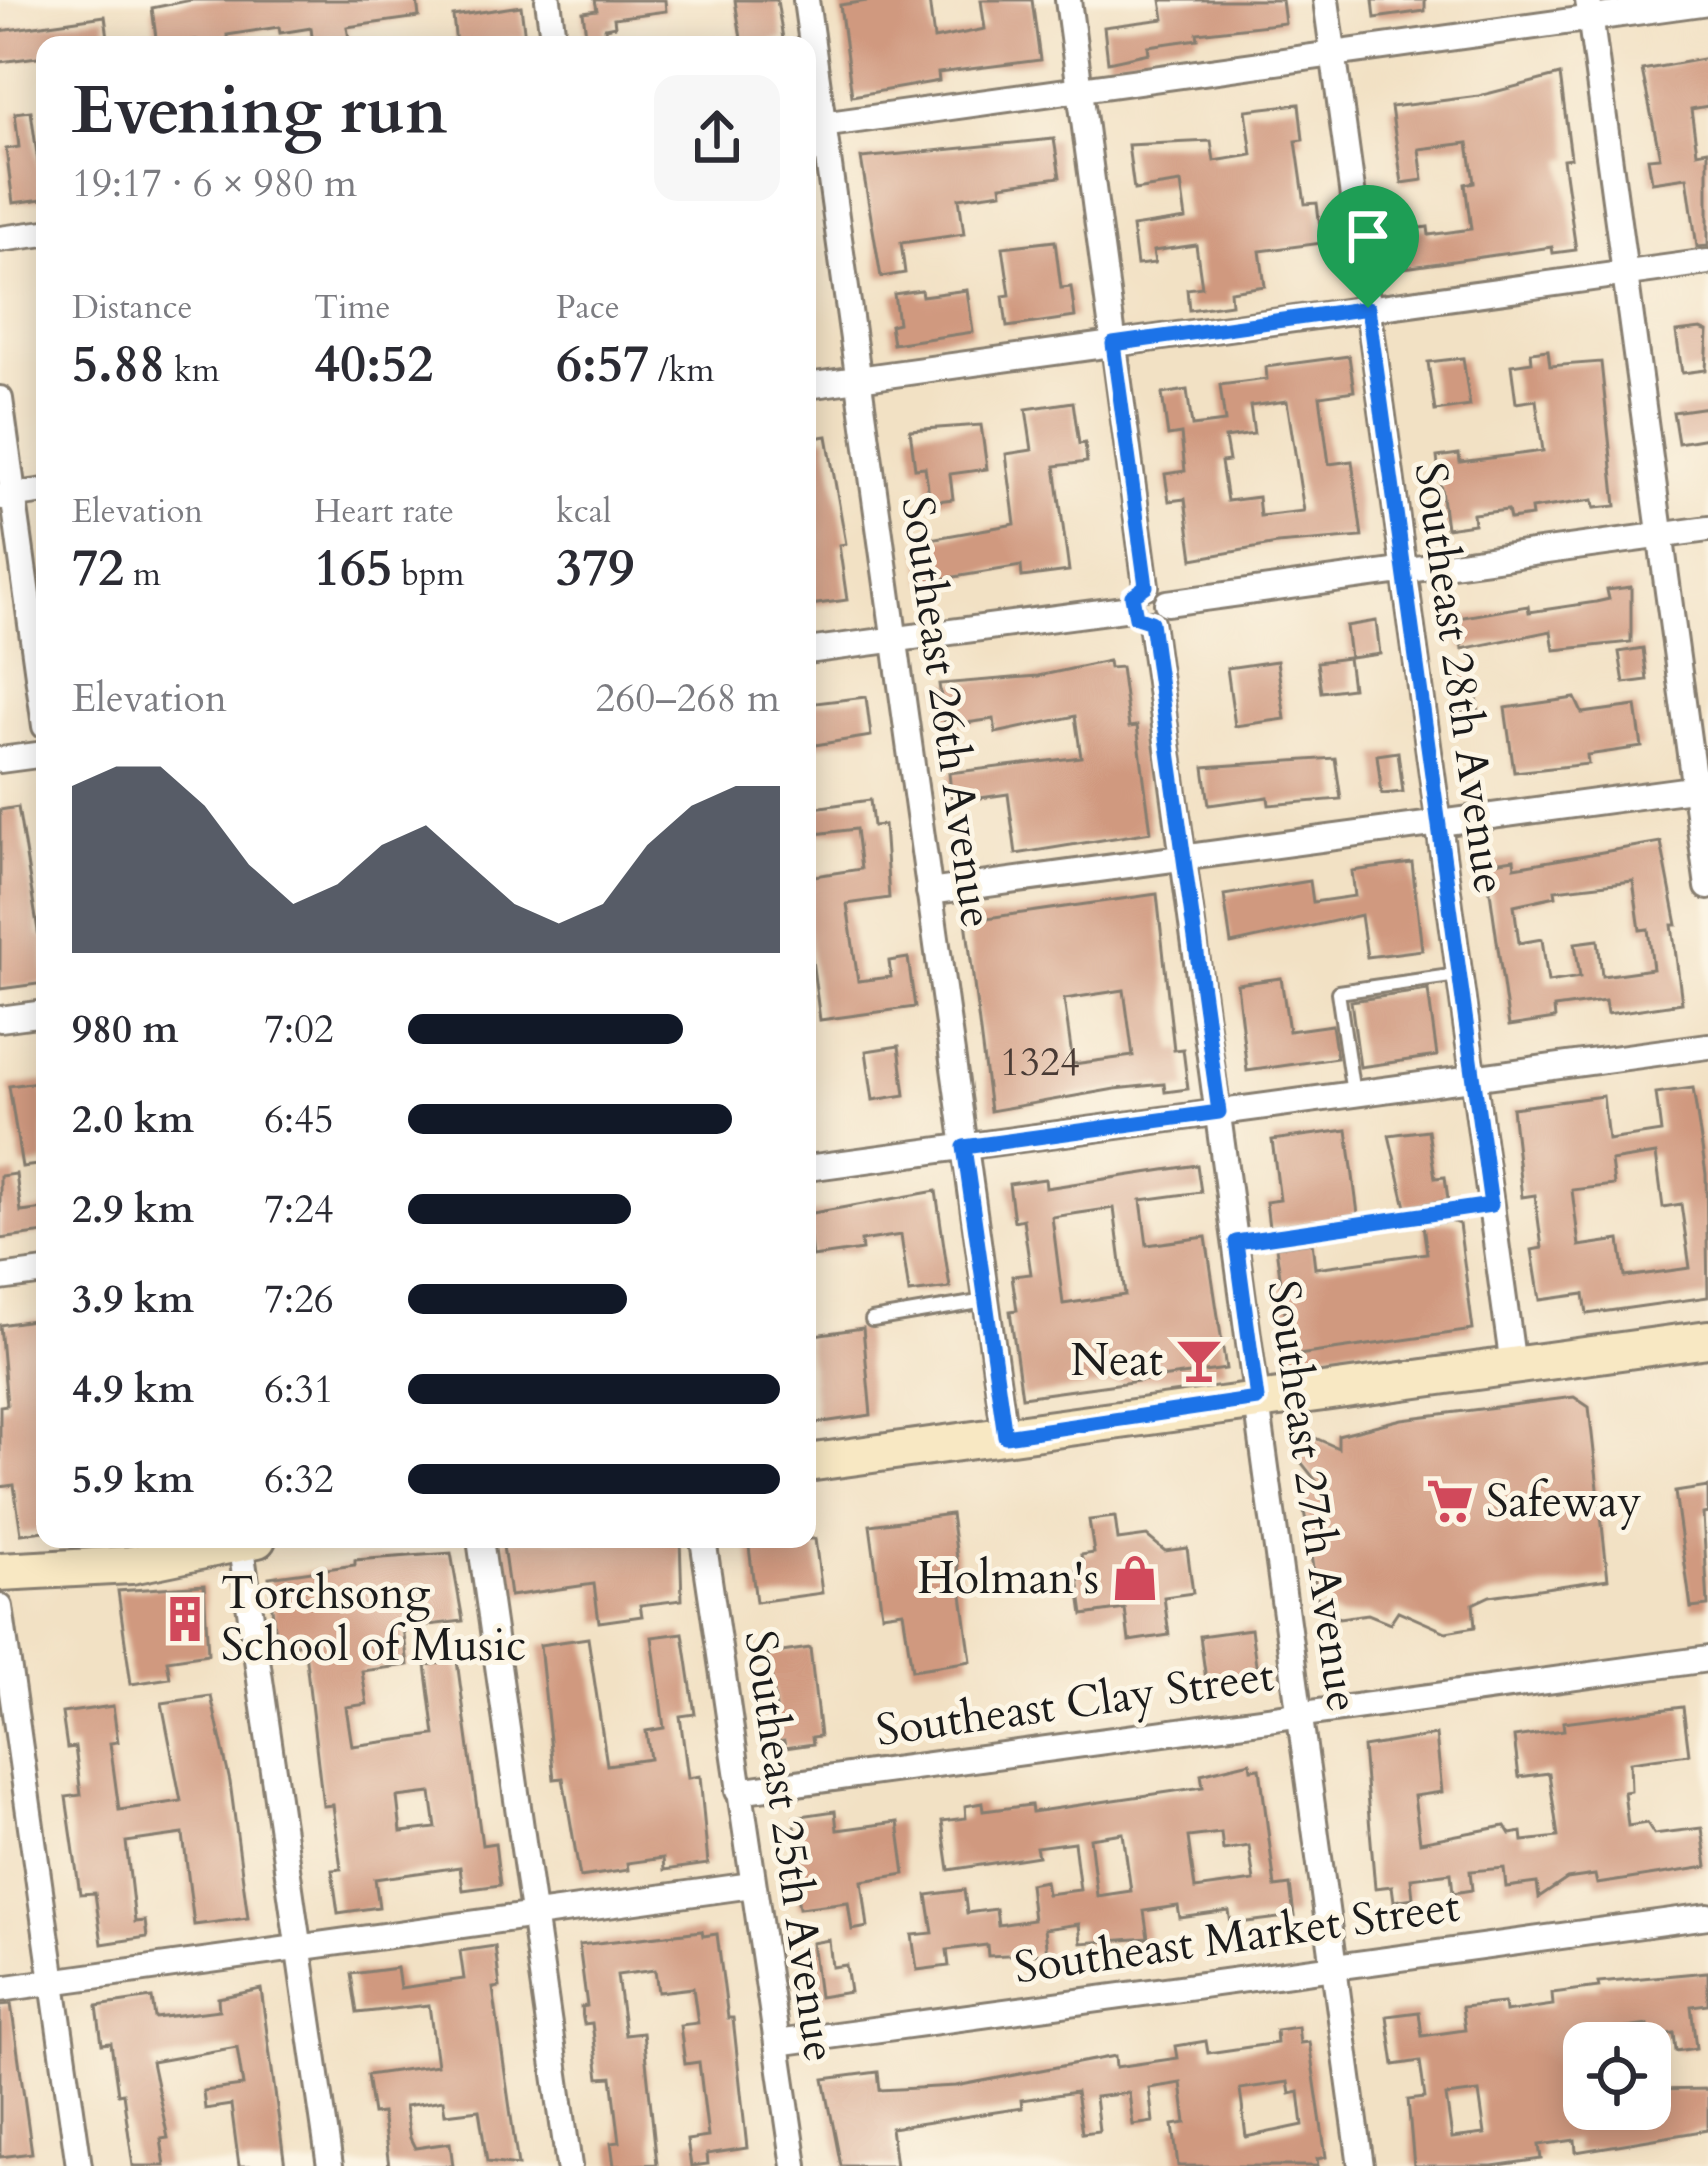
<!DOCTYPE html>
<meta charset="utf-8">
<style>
body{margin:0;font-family:Cardo,serif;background:#f7f7f7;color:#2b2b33;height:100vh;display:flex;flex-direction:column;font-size:45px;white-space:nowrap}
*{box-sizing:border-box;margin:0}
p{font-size:39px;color:#7c7c81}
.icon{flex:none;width:66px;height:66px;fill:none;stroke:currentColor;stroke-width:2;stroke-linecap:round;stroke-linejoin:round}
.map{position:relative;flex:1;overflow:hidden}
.details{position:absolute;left:36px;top:36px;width:780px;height:1512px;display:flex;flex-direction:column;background:#fff;border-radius:24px;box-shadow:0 6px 30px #0003}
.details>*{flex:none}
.controls{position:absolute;left:1563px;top:2022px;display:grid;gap:24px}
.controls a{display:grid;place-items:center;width:108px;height:108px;border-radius:24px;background:#fff;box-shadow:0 6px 30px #0003;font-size:60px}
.pin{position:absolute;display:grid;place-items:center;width:102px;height:102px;color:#fff;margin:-123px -51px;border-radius:50% 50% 50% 0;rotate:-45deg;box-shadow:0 0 12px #0007}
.pin .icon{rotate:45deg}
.round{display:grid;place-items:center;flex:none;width:126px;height:126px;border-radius:24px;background:#f7f7f7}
.overview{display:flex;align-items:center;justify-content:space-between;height:204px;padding:0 36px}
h1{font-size:66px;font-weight:700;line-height:90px}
.metrics{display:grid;grid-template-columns:repeat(3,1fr);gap:18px;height:204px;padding:12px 36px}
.metrics div{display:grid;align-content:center}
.metrics b{font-size:51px;font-weight:700}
.metrics small{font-size:33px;font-weight:400}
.metrics p{font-size:33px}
.chart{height:336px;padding:24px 36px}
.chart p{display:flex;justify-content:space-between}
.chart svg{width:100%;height:216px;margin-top:12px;fill:#111827;opacity:.7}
ul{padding:0 36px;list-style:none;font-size:39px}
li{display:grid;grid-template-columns:192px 144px 1fr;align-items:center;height:90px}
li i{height:30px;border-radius:15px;background:#111827}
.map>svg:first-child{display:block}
.building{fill:#d0997f;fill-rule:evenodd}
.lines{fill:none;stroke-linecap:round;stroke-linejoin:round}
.service-casing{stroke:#877e70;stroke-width:18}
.minor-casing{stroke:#877e70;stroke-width:30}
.secondary-casing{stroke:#877e70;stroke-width:42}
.service{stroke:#fff;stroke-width:12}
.minor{stroke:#fff;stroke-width:24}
.secondary{stroke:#f8e8c3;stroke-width:36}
.route-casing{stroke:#fff;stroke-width:24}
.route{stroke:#1a73e8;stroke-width:15}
.labels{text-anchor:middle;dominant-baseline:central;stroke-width:10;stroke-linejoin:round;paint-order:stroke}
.number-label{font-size:39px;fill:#493b35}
.street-label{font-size:45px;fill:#1c1c1c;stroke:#fcf5e5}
.poi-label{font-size:45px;fill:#1c1c1c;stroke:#fcf5e5;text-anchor:end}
</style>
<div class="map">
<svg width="1708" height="2166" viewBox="0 0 1708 2166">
<rect width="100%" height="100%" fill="#fcf5e5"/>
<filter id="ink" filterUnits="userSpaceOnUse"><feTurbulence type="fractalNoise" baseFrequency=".00833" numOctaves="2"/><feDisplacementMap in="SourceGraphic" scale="24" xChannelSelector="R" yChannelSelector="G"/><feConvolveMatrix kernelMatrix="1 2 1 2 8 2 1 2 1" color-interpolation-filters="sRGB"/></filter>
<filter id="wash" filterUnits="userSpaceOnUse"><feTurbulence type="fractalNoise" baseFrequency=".004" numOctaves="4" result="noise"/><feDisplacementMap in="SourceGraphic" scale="48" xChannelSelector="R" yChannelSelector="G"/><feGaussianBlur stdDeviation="2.7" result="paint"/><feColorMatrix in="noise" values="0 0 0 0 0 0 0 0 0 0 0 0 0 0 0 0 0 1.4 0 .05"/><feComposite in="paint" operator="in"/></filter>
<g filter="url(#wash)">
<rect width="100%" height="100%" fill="#f2e1c4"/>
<g id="blocks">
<g class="building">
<polygon points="191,0 417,0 419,17 347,27 350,45 313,45 311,28 280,33 279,27 227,35 228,45 197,45 196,40 157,45 152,8"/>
<polygon points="595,0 665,0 666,11 614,18 615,26 605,28 606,39 587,42 583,12 597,10"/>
<polygon points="735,0 777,0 783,39 742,45"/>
<polygon points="874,0 929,0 934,39 985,29 981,0 1032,0 1040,60 938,73 939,81 852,96 840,5"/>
<polygon points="1161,0 1282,0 1285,23 1197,33 1198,39 1148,46 1149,53 1108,62 1104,27 1164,19"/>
<polygon points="1373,0 1425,0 1425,11 1375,18"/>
<polygon points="521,6 525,38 456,45 453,16"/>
<polygon points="105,16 109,45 45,45 45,56 0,62 0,31"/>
<polygon points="1708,58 1708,106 1691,109 1697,152 1708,150 1708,246 1697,247 1687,177 1652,182 1648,158 1660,157 1642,70"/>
<polygon points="1560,75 1571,158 1563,159 1576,250 1553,253 1552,247 1404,268 1398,231 1428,227 1429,235 1471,229 1465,184 1474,182 1468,143 1419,149 1423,180 1402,183 1391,107 1479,96"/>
<polygon points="1299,104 1303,140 1296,141 1305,204 1317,203 1322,243 1260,251 1265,286 1230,291 1231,304 1189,310 1187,289 1202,287 1196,245 1153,251 1155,263 1137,265 1132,227 1186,219 1181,183 1134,190 1128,145 1211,141 1214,161 1252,155 1246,110"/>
<polygon points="31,111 43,199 13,203 6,149 19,147 15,113"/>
<polygon points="1054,139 1060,177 1001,185 1002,192 959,198 964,234 901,243 905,273 881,277 861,158"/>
<polygon points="1055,241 1061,288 1071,287 1075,317 1007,327 1003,296 1010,295 1003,247"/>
<polygon points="921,290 922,296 967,290 973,332 893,344 890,325 898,323 894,294"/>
<polygon points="1701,329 1708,332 1706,370 1682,373 1676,332"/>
<polygon points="1548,350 1550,366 1601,362 1616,506 1594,508 1593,500 1531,509 1532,516 1510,519 1508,510 1473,514 1474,524 1446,528 1437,457 1459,454 1460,462 1543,451 1536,400 1516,403 1511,365 1532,362 1531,352"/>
<path d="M1349,356L1354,391L1320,396L1329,464L1352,461L1362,537L1277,544L1193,559L1185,499L1169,501L1165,474L1185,471L1181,434L1168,436L1162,394L1187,390L1192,426L1225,422L1220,385L1267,379L1266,367ZM1287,401L1304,511L1260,516L1258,497L1227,501L1221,462L1229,461L1225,438L1254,434L1250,406Z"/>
<polygon points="1463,358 1470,406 1435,411 1428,362"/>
<polygon points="1073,402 1079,444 1085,443 1087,462 1055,466 1069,571 1022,577 1021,566 924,582 919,541 1015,524 1006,454 1032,450 1026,409"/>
<polygon points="1708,407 1708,438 1678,443 1673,412"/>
<polygon points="981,425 987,469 950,474 953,499 930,502 925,467 915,468 910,430"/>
<polygon points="827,436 846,544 839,545 847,600 810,605 807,439"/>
<polygon points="1631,587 1631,642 1554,650 1551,631 1462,649 1458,618 1528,606 1529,612 1596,602 1609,599 1607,590"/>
<polygon points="1376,621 1380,654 1350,658 1346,626"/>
<polygon points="1643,648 1647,680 1624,683 1619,652"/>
<polygon points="1348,658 1352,688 1321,692 1317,662"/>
<polygon points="1108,661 1109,668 1121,667 1129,727 1137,726 1151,832 1016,854 1008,794 952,802 949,773 1081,757 1075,716 996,733 994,719 945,726 939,684 1038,676"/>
<polygon points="1277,661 1285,719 1235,726 1227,668"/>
<polygon points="1474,674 1479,714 1463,716 1457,676"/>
<polygon points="866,697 871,736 809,746 807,704"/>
<polygon points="1575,698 1582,713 1636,706 1642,747 1587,755 1588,764 1514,772 1505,708"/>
<polygon points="1398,752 1403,792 1382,794 1377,755"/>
<polygon points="1335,758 1341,799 1269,805 1268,797 1209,805 1204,767"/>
<polygon points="870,800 873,826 884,825 889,898 847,904 858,981 891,977 889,961 908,958 915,1007 820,1020 807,922 807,877 861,869 856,829 807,835 807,809"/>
<polygon points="18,807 39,937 45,936 45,983 0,989 0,810"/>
<path d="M1661,842L1677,925H1672L1682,1003L1607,1014L1605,1001L1554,1008L1555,1019L1509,1026L1486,863L1514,859L1515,867ZM1633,881L1640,930L1648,929L1653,969L1602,976L1598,940L1575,943L1580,977L1548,982L1542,939L1519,943L1514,905L1556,896L1555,890Z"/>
<polygon points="1412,863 1422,950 1367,957 1361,915 1231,944 1224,895 1310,881 1313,902 1355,896 1352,871"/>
<path d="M1157,894L1174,1050L1183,1049L1188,1089L1165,1092L1164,1084L1115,1089L990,1111L966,921ZM1124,990L1133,1056L1073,1064L1064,999Z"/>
<polygon points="1281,978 1289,1031 1332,1025 1337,1058 1247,1071 1237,984"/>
<polygon points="1428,990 1437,1056 1360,1067 1351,1001"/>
<polygon points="899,1046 905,1095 873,1100 866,1051"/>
<polygon points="45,1081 45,1164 22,1167 9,1086"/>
<path d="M1693,1088L1706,1174L1708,1297L1587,1314L1584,1294L1540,1300L1532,1250L1542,1248L1535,1195L1522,1197L1512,1108L1603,1096L1608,1140L1661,1132L1656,1093ZM1656,1154L1663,1207L1681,1204L1690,1268L1625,1277L1620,1240L1579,1246L1572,1190L1614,1185L1611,1161Z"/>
<polygon points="1347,1130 1358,1214 1269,1227 1266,1202 1280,1200 1272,1140"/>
<polygon points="1428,1130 1435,1178 1445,1177 1448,1200 1406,1207 1389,1135"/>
<path d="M1197,1165L1201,1192L1141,1200L1147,1245L1206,1237L1226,1369L1022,1397L1010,1311L1017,1310L1012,1276L1031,1274L1023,1219L1014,1221L1009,1184L1045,1179L1046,1188ZM1114,1208L1125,1295L1063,1304L1052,1217Z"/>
<polygon points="16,1174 21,1212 45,1209 45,1233 0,1239 0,1176"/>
<polygon points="936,1191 950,1288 909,1293 901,1235 861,1241 862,1250 812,1257 807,1214"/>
<polygon points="1451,1221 1459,1224 1473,1330 1291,1356 1276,1247 1312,1242 1315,1268 1427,1253 1423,1225"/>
<polygon points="39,1319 45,1362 45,1531 21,1534 14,1485 0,1487 0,1406 7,1405 0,1325"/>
<polygon points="863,1328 871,1415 816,1423 807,1336"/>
<polygon points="1574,1397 1589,1407 1608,1579 1490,1596 1473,1604 1475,1627 1446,1632 1398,1611 1390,1623 1368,1614 1339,1618 1318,1601 1300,1484 1317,1482 1297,1457 1313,1437 1338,1448 1338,1435 1402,1419"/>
<polygon points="1708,1487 1708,1513 1703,1514 1708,1606 1691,1608 1675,1492"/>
<polygon points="951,1514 971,1661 912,1670 903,1611 882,1614 870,1525"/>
<polygon points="1115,1517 1118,1540 1147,1536 1165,1551 1187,1548 1193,1593 1164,1597 1169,1635 1129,1641 1125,1609 1083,1615 1076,1564 1083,1563 1081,1555 1094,1553 1089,1520"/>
<polygon points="502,1539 680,1539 682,1600 640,1605 642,1616 599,1622 594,1584 510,1596"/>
<polygon points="748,1539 815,1539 822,1593 756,1602"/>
<path d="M451,1553L463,1621L403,1628L408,1665L362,1671L367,1704L346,1707L352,1746L435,1735L426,1665L457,1661L482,1845L495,1843L500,1885L463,1890L460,1867L375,1879L379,1907L338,1913L332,1870L341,1869L333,1805L323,1806L304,1643L276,1647L269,1577L355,1565V1560ZM431,1793L436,1828L401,1832L397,1797Z"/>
<polygon points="204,1585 208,1654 167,1660 170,1678 131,1684 118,1591"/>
<polygon points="1251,1629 1258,1679 1207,1687 1200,1636"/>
<polygon points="683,1633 695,1714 680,1716 688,1778 700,1776 708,1864 664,1870 663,1858 627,1863 628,1870 580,1877 563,1778 554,1779 540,1645 588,1638 607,1765 650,1759 646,1731 664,1728 652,1637"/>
<polygon points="810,1648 820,1736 812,1737 813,1744 785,1748 784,1741 773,1742 768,1709 776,1708 768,1654"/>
<polygon points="211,1696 230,1782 248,1918 194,1925 183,1834 126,1842 135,1922 145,1921 147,1937 102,1944 95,1893 80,1894 66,1797 81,1795 75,1747 67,1748 62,1713 113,1706 118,1742 110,1743 119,1810 181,1801 162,1703"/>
<polygon points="1683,1707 1689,1754 1630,1762 1631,1791 1624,1792 1628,1826 1647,1823 1654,1834 1702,1828 1707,1867 1597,1884 1595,1875 1567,1879 1539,1898 1537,1883 1506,1887 1504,1868 1470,1871 1472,1890 1453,1893 1451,1873 1411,1878 1413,1898 1394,1901 1392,1886 1375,1888 1363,1747 1436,1735 1442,1792 1414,1796 1420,1842 1505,1826 1510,1834 1522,1832 1523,1841 1558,1837 1549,1773 1519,1777 1514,1737 1564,1730 1563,1722"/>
<path d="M1250,1762L1251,1769L1260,1768L1275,1887L1290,1885L1294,1916L1231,1924L1229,1911L1180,1918L1178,1906L1144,1911L1148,1938L1081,1943L1079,1924L1044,1929L1047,1953L988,1956L987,1945L947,1950L949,1966L917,1970L912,1935L933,1933L927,1895L964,1890L967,1913L996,1909L998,1925L1033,1920L1029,1884L1045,1881L1047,1894L1080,1890L1074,1842L1036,1847L1038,1856L949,1870L942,1821L966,1818L965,1806L982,1803L983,1811L1031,1805L1032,1812L1203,1787L1201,1774ZM1123,1833L1131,1891L1097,1896L1090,1838ZM1221,1833L1223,1850L1249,1846L1254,1881L1195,1889L1188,1837Z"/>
<polygon points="835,1811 837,1830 898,1822 905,1874 862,1881 868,1927 852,1930 848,1902 799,1908 793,1869 801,1868 794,1817"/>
<polygon points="702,1931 703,1936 717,1934 728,2018 733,2018 747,2148 707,2154 708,2164 691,2166 687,2140 708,2137 699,2062 685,2064 680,2025 698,2023 693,1988 658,1992 655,1970 617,1975 625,2035 643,2033 657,2164 614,2166 611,2143 620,2142 612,2077 599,2078 592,2023 584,2024 581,2007 587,2006 579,1945"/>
<polygon points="829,1940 832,1967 846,1965 850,1992 819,1997 812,1943"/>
<polygon points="495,1946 500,1987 493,1988 518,2166 487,2162 479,2110 445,2114 443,2100 405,2106 410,2138 415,2148 450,2143 453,2166 389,2166 382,2113 373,2114 367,2075 437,2065 429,2005 357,2013 351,1974 397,1968 400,1988 464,1979 460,1951"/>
<path d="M1708,1972V2004L1691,2006L1696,2048L1676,2051L1674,2033L1649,2037L1648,2025L1612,2030L1614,2043H1584V2109H1656L1653,2090L1708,2089V2130L1576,2152L1575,2140L1539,2145L1541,2159L1492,2166H1414L1408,2100L1425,2098L1420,2061L1394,2065L1387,2016L1419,2012L1422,2036L1465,2030L1462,2007L1504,2003L1505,2012L1553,2005L1552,1993L1599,1987L1598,1982ZM1479,2092L1485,2134L1452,2138L1446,2096Z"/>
<polygon points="261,1989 285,2166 239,2166 231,2105 205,2109 203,2091 243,2086 237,2047 152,2062 168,2138 161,2139 165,2166 133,2166 123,2093 118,2094 111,2043 102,2044 97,2006 152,1998 155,2018 219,2010 218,1998"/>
<polygon points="11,2004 32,2153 0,2157 0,2005"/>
<path d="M1298,2027L1300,2043L1309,2042L1326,2157L1317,2159L1318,2166H1178L1173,2125L1186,2123L1181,2083L1149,2088L1153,2122L1133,2125L1129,2093L1095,2097L1099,2131L1082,2133L1076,2092L1021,2100L1022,2108L891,2128L896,2166H841L824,2079L878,2072L880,2090L956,2086L1115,2056L1116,2067L1178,2058L1176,2046L1206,2041L1208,2053L1277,2043L1276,2030ZM1288,2082L1290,2094L1299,2092L1303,2125L1246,2137L1240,2089Z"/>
</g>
</g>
</g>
<g filter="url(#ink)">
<use href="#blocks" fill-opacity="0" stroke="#877e70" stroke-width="3"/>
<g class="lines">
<defs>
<g id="service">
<polyline points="1353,1094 1338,992 1458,975"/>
<polyline points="1236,1242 1490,1205"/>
<polyline points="872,1320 985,1301"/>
</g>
<g id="minor">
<polyline points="548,0 554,45"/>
<polyline points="806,0 1005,1436"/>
<polyline points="1068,0 1146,586"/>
<polyline points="1326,0 1513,1366"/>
<polyline points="1588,0 1708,887"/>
<polyline points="807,127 1708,2"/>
<polyline points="0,239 45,233"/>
<polyline points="807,386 1708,262"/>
<polyline points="0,399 45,726"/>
<polyline points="2,497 45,491"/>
<polyline points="1167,603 1708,529"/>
<polyline points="1151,623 1361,2166"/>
<polyline points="807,651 1131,608"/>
<polyline points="0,760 45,754"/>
<polyline points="929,892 1706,787"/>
<polyline points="0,1019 45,1013"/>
<polyline points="807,1168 1708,1046"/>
<polyline points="0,1278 45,1272"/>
<polyline points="153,1539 153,1540"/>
<polyline points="480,1539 569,2166"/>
<polyline points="703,1539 795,2166"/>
<polyline points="240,1541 330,2166"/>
<polyline points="0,1607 79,2166"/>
<polyline points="738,1791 1708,1659"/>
<polyline points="0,1989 752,1885"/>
<polyline points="777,2043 1708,1916"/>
</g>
<g id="secondary">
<polyline points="807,1463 1708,1339"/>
<polyline points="0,1572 131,1565 257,1539"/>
</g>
</defs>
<use href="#service" class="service-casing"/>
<use href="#minor" class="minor-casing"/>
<use href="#secondary" class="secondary-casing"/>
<use href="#service" class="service"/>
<use href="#minor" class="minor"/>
<use href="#secondary" class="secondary"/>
</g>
</g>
<g class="lines" filter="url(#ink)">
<defs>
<polygon id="route" points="1368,308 1491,1205 1236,1242 1257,1399 1005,1436 964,1147 1219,1112 1151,622 1136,617 1132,596 1146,586 1113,344"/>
</defs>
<use href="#route" class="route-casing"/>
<use href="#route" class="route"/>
</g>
<defs>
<symbol id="bar-bare" viewBox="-9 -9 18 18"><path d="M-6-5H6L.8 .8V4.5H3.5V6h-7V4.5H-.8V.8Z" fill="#d1495b" stroke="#fcf5e5" stroke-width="2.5" paint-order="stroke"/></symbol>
<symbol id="supermarket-bare" viewBox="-9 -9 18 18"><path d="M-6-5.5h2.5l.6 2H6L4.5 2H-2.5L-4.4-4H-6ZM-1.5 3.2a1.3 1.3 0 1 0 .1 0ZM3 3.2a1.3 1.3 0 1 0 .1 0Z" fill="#d1495b" stroke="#fcf5e5" stroke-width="2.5" paint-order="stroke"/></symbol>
<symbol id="shop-bare" viewBox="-9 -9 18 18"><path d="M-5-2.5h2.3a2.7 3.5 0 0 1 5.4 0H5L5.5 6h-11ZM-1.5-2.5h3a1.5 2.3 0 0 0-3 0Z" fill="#d1495b" stroke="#fcf5e5" stroke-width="2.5" paint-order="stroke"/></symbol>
<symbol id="building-bare" viewBox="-9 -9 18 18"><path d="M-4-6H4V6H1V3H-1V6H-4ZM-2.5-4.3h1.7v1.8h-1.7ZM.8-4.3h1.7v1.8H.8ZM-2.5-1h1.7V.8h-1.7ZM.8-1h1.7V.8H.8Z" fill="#d1495b" stroke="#fcf5e5" stroke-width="2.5" paint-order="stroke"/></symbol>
</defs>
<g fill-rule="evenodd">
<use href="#bar-bare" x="1166" y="1327" width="66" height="66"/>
<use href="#supermarket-bare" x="1417" y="1468" width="66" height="66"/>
<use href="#shop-bare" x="1102" y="1545" width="66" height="66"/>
<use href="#building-bare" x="152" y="1586" width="66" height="66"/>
</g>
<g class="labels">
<g class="number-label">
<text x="1040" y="1062">1324</text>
</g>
<g class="street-label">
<text transform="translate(1460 678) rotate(82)">Southeast 28th Avenue</text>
<text transform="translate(947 712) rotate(82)">Southeast 26th Avenue</text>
<text transform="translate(1313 1496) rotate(82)">Southeast 27th Avenue</text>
<text transform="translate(1075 1703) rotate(-8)">Southeast Clay Street</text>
<text transform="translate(790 1846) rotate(82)">Southeast 25th Avenue</text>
<text transform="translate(1237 1937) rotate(-8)">Southeast Market Street</text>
</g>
<g class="poi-label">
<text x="1163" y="1360">Neat</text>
<text x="1486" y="1501" text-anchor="start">Safeway</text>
<text x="1099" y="1578">Holman's</text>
<text x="221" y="1593" text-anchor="start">Torchsong<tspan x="221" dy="52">School of Music</tspan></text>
</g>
</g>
</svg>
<div class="controls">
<a><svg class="icon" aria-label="locate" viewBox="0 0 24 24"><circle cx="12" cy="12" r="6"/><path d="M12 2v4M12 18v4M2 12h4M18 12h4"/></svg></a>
</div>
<div class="pin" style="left:1368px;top:308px;background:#1e9e55"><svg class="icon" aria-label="arrive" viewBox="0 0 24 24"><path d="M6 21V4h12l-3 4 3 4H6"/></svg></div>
<section class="details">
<div class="overview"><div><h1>Evening run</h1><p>19:17 · 6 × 980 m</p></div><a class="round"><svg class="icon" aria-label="share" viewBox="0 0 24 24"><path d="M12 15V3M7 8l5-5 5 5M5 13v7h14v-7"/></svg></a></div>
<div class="metrics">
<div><p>Distance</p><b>5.88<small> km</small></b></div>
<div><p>Time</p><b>40:52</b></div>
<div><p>Pace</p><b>6:57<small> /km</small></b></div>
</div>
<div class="metrics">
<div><p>Elevation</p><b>72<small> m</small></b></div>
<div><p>Heart rate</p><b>165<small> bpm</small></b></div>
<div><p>kcal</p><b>379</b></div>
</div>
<div class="chart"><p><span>Elevation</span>260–268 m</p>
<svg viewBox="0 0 160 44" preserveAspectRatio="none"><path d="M0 44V10L10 6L20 6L30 14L40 26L50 34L60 30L70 22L80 18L90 26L100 34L110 38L120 34L130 22L140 14L150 10L160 10V44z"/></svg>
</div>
<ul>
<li><b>980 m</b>7:02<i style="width:74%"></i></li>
<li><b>2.0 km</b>6:45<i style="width:87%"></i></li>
<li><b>2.9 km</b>7:24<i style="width:60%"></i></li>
<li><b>3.9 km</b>7:26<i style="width:59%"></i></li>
<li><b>4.9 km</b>6:31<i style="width:100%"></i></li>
<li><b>5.9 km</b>6:32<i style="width:100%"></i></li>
</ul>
</section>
</div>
